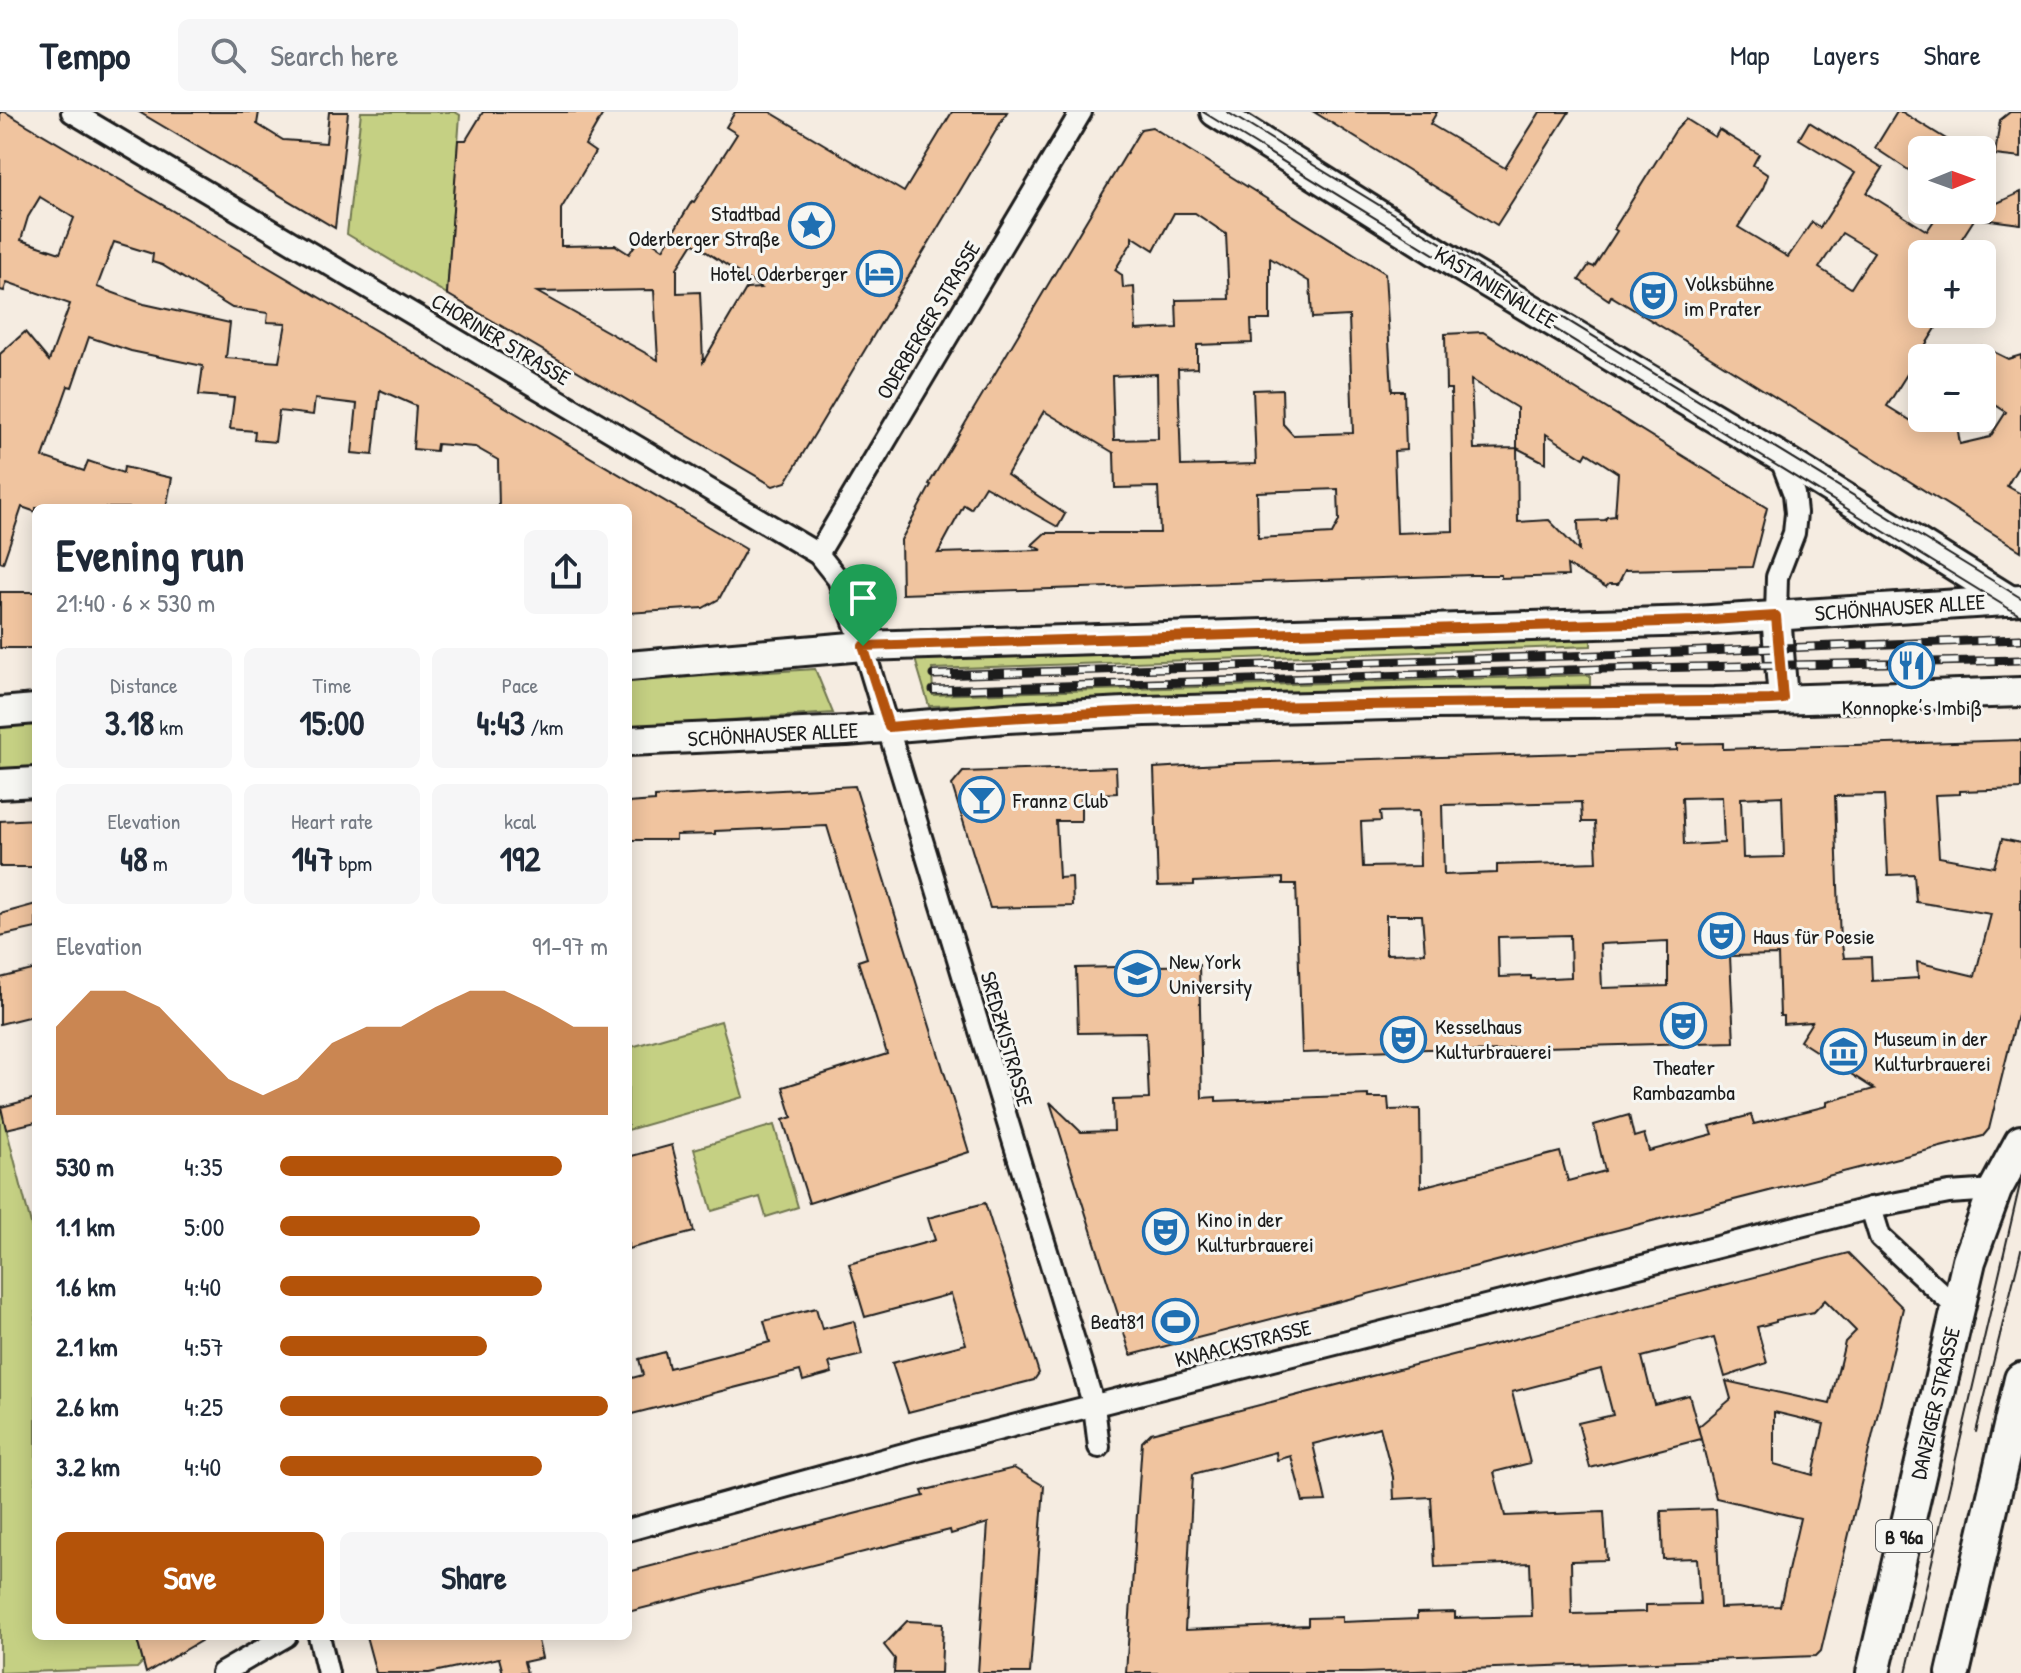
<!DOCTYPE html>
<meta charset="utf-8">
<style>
body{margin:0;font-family:"Patrick Hand",sans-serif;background:#f6f6f7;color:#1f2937;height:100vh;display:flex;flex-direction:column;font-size:30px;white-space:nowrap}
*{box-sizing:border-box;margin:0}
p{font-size:26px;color:#747a83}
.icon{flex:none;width:44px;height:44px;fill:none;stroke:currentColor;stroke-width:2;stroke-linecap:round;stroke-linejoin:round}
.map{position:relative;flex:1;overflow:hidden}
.side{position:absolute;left:32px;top:392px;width:600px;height:1136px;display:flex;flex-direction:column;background:#fff;border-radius:12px;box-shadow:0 4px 20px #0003}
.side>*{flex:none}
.needle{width:52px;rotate:89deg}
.tools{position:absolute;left:1908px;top:24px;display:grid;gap:16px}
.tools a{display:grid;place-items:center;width:88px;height:88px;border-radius:12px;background:#fff;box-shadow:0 4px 20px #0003;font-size:40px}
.pin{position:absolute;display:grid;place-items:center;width:68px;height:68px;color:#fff;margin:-82px -34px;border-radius:50% 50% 50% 0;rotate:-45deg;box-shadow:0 0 8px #0007}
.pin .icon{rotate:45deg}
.round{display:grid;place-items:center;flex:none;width:84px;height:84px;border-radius:12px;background:#f6f6f7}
.summary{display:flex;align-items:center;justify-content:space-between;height:136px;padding:0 24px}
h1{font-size:44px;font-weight:800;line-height:60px}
.metrics{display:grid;grid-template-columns:repeat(3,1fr);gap:12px;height:136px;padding:8px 24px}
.metrics div{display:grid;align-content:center;border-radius:12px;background:#f6f6f7;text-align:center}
.metrics b{font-size:34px;font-weight:800}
.metrics small{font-size:22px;font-weight:400}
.metrics p{font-size:22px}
.chart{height:224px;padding:16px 24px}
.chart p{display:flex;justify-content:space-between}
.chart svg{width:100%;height:144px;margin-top:8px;fill:#b45309;opacity:.7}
.cta{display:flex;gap:16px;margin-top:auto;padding:16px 24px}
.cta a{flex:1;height:92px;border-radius:12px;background:#b45309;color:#fff;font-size:32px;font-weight:800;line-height:92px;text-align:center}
.cta a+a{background:#f6f6f7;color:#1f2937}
ul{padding:0 24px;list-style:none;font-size:26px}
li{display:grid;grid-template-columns:128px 96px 1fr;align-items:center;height:60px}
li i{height:20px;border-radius:10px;background:#b45309}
header{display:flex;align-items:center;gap:48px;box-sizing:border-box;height:112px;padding:0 40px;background:#fff;border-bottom:2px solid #e0e1e3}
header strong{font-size:38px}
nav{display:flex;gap:44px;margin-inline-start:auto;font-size:28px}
.search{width:560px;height:72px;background:#f6f6f7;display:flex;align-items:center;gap:20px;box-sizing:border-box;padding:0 28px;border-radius:12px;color:#747a83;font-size:30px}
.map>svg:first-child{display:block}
.green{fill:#c5d083;stroke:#707650;stroke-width:2}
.building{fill:#f0c49f;stroke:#1c1c1c;stroke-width:2;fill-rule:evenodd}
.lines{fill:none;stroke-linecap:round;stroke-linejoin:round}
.street-casing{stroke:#1c1c1c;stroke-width:26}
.secondary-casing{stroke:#1c1c1c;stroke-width:34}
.primary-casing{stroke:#1c1c1c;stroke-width:38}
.street{stroke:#f6f6f2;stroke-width:20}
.secondary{stroke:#f6f6f2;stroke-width:28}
.primary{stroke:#f6f6f2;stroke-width:32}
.tram{stroke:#1c1c1c;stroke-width:2}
.rail-casing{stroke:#1c1c1c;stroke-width:9}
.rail{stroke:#f6f6f2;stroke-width:6;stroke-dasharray:18;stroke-linecap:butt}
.route-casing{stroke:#fff;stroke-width:16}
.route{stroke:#b45309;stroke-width:10}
.labels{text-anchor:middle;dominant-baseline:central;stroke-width:6;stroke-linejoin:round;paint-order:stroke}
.shield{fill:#f6f6f2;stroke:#5d5d5c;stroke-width:2}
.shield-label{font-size:20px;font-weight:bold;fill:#1c1c1c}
.poi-label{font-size:22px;fill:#1c1c1c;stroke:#f6f6f2;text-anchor:start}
.street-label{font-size:22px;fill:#1c1c1c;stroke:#f6f6f2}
</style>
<header>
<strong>Tempo</strong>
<div class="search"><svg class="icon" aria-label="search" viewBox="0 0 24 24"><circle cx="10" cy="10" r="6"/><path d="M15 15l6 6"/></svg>Search here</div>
<nav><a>Map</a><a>Layers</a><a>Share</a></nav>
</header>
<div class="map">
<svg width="2021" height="1561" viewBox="0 0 2021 1561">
<rect width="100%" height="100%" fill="#f5ece1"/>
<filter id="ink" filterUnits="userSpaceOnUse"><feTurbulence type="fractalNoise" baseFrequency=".0125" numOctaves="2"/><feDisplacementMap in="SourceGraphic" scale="16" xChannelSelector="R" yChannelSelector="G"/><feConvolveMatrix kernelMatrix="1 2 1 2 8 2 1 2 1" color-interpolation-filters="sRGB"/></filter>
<g filter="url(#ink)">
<g class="green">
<polygon points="361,0 455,0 460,3 447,182 347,122"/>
<polygon points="1591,525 1591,534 932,557 933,583 1590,563 1590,573 929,594 915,547"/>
<polygon points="815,557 833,601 628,615 628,569"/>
<polygon points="36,611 36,657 0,660 0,616"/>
<polygon points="721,909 743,985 628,1018 628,936"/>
<polygon points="0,992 36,1132 36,1524 136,1524 143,1550 137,1556 0,1561"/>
<polygon points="774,1013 798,1095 766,1105 760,1085 712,1099 694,1037"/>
</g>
<g class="building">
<path d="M0,0H5L746,437L719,487L703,496L628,501V396H499L498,348L475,335L437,332L436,339L413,337L416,294L380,278L373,343L352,341L357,292L315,287L313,303L279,299L275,330L254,328L255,319L230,317L234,286L199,283L203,254L131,239L89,225L72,275L68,274L43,345L84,359L88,349L123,361L124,355L172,366L166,396H36V400L22,395L3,451L0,450V242L25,220L49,249L70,192L7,170L4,179L0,178ZM40,85L74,106L60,141L21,128L28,105ZM114,130L153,142L152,150L162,153L232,196L268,201L267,210L286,211L279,250L226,246L230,211L144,192L97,175Z"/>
<polygon points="139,0 259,0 257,12 283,28 326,31 329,0 348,0 335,116"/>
<path d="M483,0H604L585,33L595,40L561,97V134L615,133L629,142L642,123L663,137L692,89L694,90L737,22L726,15L735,0H770L904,80L952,0H1007L786,370L773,374L447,182L458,28H466ZM693,131L761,176L746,177L703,250L700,180L677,181V156ZM654,178L658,248L537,180Z"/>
<polygon points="1314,0 1437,0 1430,12 1505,56 1540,0 1569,0 1497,113"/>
<polygon points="1897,0 1902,0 1964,38 1922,38 1922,67 1875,36"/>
<polygon points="2010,0 2021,0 2021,46 1995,43 2000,8"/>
<path d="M1686,7L1715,25L1719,18L1759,42L1753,53L1768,63L1763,76L1738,115L1788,145L1812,110L1820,116L1855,61L1799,27L1809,10L1883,56L1867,81L1927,119L1941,98H1982L2021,80V112L1975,106L1952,142H1922V202H1945L1887,294L1923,316L1929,306H1956L1960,332L1990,325L2006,300L1982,284V234L2008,247L2021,243V350L2007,374L2021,382V439L1690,232L1611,184L1609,188L1579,168L1589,153L1594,155L1617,119L1614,117L1675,19ZM1842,121L1874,140L1851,176L1819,156Z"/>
<path d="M1152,15L1385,161L1392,279H1404L1406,338L1394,339L1397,421L1453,419L1451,277H1446L1445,222L1483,220L1767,396L1752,455L1625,458L1618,472H1609L1606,475L1567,453L1568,464L1501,466V463H1472L902,482L901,428L931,373L929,372L1141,17ZM1174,101H1195L1226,122L1229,187L1176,188L1177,216L1136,218L1134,175L1123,176L1122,163L1115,158L1132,130V124L1154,138ZM1270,146L1310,170L1312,206L1349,204L1353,321L1293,323L1283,312L1282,277L1253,278L1256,352L1181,354L1178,257L1197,256V233L1252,231L1251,208H1270ZM1157,262L1158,327L1114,328L1112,264ZM1471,268L1517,296V336L1474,337ZM1044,299L1114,341L1115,376L1158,375L1160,421H1045L1032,433L1042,438L938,441L964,393L971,397L985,374L1058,415L1065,402L1007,363ZM1546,322L1584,346L1587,341L1618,361L1615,404L1607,405L1605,408L1578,409L1579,439L1549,408L1518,410L1517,336L1546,351ZM1338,377L1339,409L1332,422L1258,426L1257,380Z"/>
<rect x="0" y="480" width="36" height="56"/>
<path d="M2021,628V677L1960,679V682L1935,683L1939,745L1994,755L2002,727L2021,731V887L1989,1017L1983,1024L1131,1243L1050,990L1081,1020L1114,1019L1113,988L1149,987L1146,920L1078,921L1076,856L1199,853L1202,986L1216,985V989L1368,983V986H1388L1389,998L1420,997L1421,1075L1560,1040L1568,1069L1605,1059L1594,1013L1629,1003L1634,1025L1644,1022L1649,1039L1713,1022L1710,1014L1751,1003L1754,1012L1827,994V990L1874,977L1800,929L1812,910L1783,912V904H1780L1778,843L1730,844L1734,930L1509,936V939L1460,940V936L1302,941L1296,772H1283V766L1194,770V773L1158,774L1154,656L1235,651L1677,638V632L1723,631V637ZM1884,683L1888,763L1914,762L1916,790L1991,802L1975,864L1917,850L1918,866L1872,869L1871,845L1844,846L1842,832H1840L1835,684ZM1782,684L1784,745L1743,746L1741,686ZM1722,685L1724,731L1684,733L1682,686ZM1581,690L1582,710H1595L1597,750L1497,753V761L1444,763L1442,693ZM1419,699L1420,754L1363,755L1361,710L1381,709L1380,700ZM1386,803H1422L1425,841L1386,842ZM1570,823L1571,865L1531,867V864L1499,865L1498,825ZM1668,829V874L1602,876L1600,832Z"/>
<polygon points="1116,655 1117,681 1081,683 1081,709 1056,709 1059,766 1072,765 1073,794 990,796 952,673 963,660"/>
<polygon points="855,674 969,1040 809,1091 783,1008 792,1005 783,975 887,942 858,849 867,846 827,714 715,719 715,722 676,723 676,728 628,728 628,691 655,689 655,685"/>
<polygon points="36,707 36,755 0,755 0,709"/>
<polygon points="36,792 36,816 0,824 0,802"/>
<polygon points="36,857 36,903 0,912 0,866"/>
<polygon points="36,986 36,1010 6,1017 1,995"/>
<polygon points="672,1033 694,1120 628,1137 628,1045"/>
<polygon points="985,1091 1039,1261 1034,1268 908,1300 892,1251 966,1232 951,1182 865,1205 849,1152 935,1128 928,1106"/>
<path d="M1848,1141L1903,1196L1821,1539L1816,1544L1361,1561H1126L1142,1330L1151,1321ZM1825,1188L1856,1219L1845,1230L1830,1292L1726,1269L1731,1287L1698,1315L1716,1386L1800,1406L1780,1494L1720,1496L1716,1397L1661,1399L1663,1447L1697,1446L1700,1492L1646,1493V1500L1572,1502L1571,1449L1607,1448L1604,1400L1505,1404L1494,1360L1530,1351L1512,1280L1601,1257L1613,1303L1578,1311L1590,1356L1701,1327L1689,1283L1654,1292L1642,1245L1714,1226L1725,1265L1767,1251L1757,1215L1776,1210V1208L1814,1200ZM1774,1300L1824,1312L1813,1363L1774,1352ZM1380,1315L1393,1365L1394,1387L1431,1385L1435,1455L1530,1451L1532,1504L1455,1506V1500L1417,1501V1507L1342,1510V1505L1308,1506V1513L1185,1518L1193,1362L1276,1340L1277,1348L1291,1344L1303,1390L1326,1389L1313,1332Z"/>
<polygon points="816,1196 822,1217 854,1209 862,1243 829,1251 832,1261 803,1269 800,1259 628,1303 628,1267 643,1263 639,1247 665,1240 669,1256 770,1230 764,1209"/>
<polygon points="1014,1356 1044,1374 1030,1561 978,1561 988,1411 951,1422 950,1418 628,1500 628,1460 924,1384 922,1379"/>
<polygon points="907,1509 943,1511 941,1561 894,1561 895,1547 884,1533"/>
<polygon points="136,1524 209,1524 146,1561"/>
<polygon points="366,1524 537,1524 542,1546 524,1550 527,1561 503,1561 499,1546 429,1561 376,1561"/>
</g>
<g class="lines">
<defs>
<g id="street">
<polyline points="72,0 818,442 838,467 863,534 1094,1294 1099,1335"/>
<polyline points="818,442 1081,0"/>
<polyline points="1776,504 1777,465 1794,421 1796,401 1794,382 1780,345"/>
<polyline points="1871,1096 1880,1125 1957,1196"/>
<polyline points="628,1418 922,1337 1871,1096 1949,1081 1995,1078"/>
<polyline points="319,1524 328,1561"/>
<polyline points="222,1561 286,1524"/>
</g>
<g id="secondary">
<polyline points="1215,0 1461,155 1780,345 2011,489"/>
<polyline points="1776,504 1783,587"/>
<polyline points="628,554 863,534 1695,509 2021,488"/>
<polyline points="0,600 36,597"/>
<polyline points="628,629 847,619 1007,606 1145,599 1429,592 1714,590 2021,580"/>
<polyline points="0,672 36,670"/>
</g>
<g id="primary">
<polyline points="1873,1561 1969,1149 1995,1078 2021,1030"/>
<polyline points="1953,1561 2021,1267"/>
</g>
</defs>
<use href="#street" class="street-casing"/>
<use href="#secondary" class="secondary-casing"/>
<use href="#primary" class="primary-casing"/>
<use href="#street" class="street"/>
<use href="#secondary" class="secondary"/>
<use href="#primary" class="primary"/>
<g class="tram">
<polyline points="1203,0 2021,504"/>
<polyline points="1227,0 2021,486"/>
<polyline points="1976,1320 2021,1138"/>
<polyline points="1906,1561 2021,1068"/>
</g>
<defs>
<g id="rail">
<polyline points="933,563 1601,543 2021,527"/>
<polyline points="933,578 1601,557 2021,548"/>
</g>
</defs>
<use href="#rail" class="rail-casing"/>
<use href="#rail" class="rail"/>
</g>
</g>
<g class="lines" filter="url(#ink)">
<defs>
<path id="route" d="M1776,504L1783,587L1770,588C1476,593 1181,589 889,615L863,534L1695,509Z"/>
</defs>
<use href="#route" class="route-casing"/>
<use href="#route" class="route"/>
</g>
<defs>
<symbol id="sight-ring" viewBox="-11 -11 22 22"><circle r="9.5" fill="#f6f6f2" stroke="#1f6fb2" stroke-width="1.5"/><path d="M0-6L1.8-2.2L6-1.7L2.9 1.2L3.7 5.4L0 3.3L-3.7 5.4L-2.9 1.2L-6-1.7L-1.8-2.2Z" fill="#1f6fb2"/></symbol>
<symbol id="hotel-ring" viewBox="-11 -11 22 22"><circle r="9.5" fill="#f6f6f2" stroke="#1f6fb2" stroke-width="1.5"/><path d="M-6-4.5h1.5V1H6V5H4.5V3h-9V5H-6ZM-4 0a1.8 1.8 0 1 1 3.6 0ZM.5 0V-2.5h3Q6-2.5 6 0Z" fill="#1f6fb2"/></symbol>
<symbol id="theatre-ring" viewBox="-11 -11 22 22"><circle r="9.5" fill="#f6f6f2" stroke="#1f6fb2" stroke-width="1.5"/><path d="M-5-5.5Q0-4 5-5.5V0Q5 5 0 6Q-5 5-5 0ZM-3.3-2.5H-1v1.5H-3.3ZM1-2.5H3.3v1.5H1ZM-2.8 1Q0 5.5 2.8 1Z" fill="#1f6fb2"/></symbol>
<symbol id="restaurant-ring" viewBox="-11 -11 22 22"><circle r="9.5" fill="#f6f6f2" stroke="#1f6fb2" stroke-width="1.5"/><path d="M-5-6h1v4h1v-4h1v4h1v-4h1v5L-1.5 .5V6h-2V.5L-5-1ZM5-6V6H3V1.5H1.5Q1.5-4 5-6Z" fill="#1f6fb2"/></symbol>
<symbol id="bar-ring" viewBox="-11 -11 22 22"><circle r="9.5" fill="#f6f6f2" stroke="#1f6fb2" stroke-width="1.5"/><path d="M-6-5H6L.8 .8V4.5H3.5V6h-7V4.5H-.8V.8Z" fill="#1f6fb2"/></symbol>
<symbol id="university-ring" viewBox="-11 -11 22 22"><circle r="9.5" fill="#f6f6f2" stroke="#1f6fb2" stroke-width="1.5"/><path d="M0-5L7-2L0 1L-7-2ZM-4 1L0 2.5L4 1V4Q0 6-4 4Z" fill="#1f6fb2"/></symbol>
<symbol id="museum-ring" viewBox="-11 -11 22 22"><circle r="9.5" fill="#f6f6f2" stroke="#1f6fb2" stroke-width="1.5"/><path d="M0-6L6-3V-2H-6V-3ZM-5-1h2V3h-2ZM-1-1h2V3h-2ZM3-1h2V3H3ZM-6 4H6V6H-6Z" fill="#1f6fb2"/></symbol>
<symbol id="stadium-ring" viewBox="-11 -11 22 22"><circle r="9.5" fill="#f6f6f2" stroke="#1f6fb2" stroke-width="1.5"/><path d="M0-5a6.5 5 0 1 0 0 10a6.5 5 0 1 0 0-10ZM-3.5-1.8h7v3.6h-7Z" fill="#1f6fb2"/></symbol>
</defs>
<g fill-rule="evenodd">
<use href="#sight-ring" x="786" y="88" width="51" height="51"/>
<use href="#hotel-ring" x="854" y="136" width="51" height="51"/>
<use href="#theatre-ring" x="1628" y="158" width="51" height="51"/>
<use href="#restaurant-ring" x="1886" y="528" width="51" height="51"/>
<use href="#bar-ring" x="956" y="662" width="51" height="51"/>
<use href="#theatre-ring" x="1696" y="798" width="51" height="51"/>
<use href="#university-ring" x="1112" y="836" width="51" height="51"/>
<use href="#theatre-ring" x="1658" y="888" width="51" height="51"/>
<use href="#theatre-ring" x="1378" y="902" width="51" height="51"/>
<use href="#museum-ring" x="1818" y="914" width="51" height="51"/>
<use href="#theatre-ring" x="1140" y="1094" width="51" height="51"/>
<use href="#stadium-ring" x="1150" y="1184" width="51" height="51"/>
</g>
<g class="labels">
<rect class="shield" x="1876" y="1408" width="56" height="32" rx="6"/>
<g class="shield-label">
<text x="1904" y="1424">B 96a</text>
</g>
<g class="poi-label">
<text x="780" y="101" text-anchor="end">Stadtbad<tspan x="780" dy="25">Oderberger Straße</tspan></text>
<text x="848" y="161" text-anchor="end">Hotel Oderberger</text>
<text x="1684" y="171">Volksbühne<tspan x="1684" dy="25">im Prater</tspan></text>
<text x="1912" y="595" text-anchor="middle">Konnopke’s Imbiß</text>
<text x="1013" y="688">Frannz Club</text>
<text x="1753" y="824">Haus für Poesie</text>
<text x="1169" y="849">New York<tspan x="1169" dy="25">University</tspan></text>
<text x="1435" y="914">Kesselhaus<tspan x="1435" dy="25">Kulturbrauerei</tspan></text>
<text x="1874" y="926">Museum in der<tspan x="1874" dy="25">Kulturbrauerei</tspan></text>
<text x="1684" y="955" text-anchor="middle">Theater<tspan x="1684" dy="25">Rambazamba</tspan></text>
<text x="1197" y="1107">Kino in der<tspan x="1197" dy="25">Kulturbrauerei</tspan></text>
<text x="1144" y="1209" text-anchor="end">Beat81</text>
</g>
<g class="street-label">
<text transform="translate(1496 175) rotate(31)">KASTANIENALLEE</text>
<text transform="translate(928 208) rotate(-59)">ODERBERGER STRASSE</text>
<text transform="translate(501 227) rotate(31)">CHORINER STRASSE</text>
<text transform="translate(1900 495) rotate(-4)">SCHÖNHAUSER ALLEE</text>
<text transform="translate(773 622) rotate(-3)">SCHÖNHAUSER ALLEE</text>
<text transform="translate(1007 927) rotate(74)">SREDZKISTRASSE</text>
<text transform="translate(1243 1231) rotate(-14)">KNAACKSTRASSE</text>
<text transform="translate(1935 1291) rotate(-77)">DANZIGER STRASSE</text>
</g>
</g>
</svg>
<div class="tools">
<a><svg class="needle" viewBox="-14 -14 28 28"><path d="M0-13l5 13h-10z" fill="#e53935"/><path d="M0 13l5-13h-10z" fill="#747a83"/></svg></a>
<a>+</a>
<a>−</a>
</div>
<div class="pin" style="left:863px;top:534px;background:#1e9e55"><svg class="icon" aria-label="arrive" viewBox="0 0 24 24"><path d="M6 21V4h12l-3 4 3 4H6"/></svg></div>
<section class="side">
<div class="summary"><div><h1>Evening run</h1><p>21:40 · 6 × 530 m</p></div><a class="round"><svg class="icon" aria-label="share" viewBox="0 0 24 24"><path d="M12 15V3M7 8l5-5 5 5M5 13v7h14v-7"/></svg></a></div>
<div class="metrics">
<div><p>Distance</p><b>3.18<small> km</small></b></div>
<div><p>Time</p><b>15:00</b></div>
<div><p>Pace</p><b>4:43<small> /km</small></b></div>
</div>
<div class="metrics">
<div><p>Elevation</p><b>48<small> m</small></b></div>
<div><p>Heart rate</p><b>147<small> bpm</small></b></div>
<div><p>kcal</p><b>192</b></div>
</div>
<div class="chart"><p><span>Elevation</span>91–97 m</p>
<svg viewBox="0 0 160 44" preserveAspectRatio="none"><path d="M0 44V17L10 6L20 6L30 11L40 22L50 33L60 38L70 33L80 22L90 17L100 17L110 11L120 6L130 6L140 11L150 17L160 17V44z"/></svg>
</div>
<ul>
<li><b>530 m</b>4:35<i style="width:86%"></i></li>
<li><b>1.1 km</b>5:00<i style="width:61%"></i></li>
<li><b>1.6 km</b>4:40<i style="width:80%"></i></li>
<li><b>2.1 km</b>4:57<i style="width:63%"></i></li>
<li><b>2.6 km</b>4:25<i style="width:100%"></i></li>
<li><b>3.2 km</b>4:40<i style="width:80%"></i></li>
</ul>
<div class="cta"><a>Save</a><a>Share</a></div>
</section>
</div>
